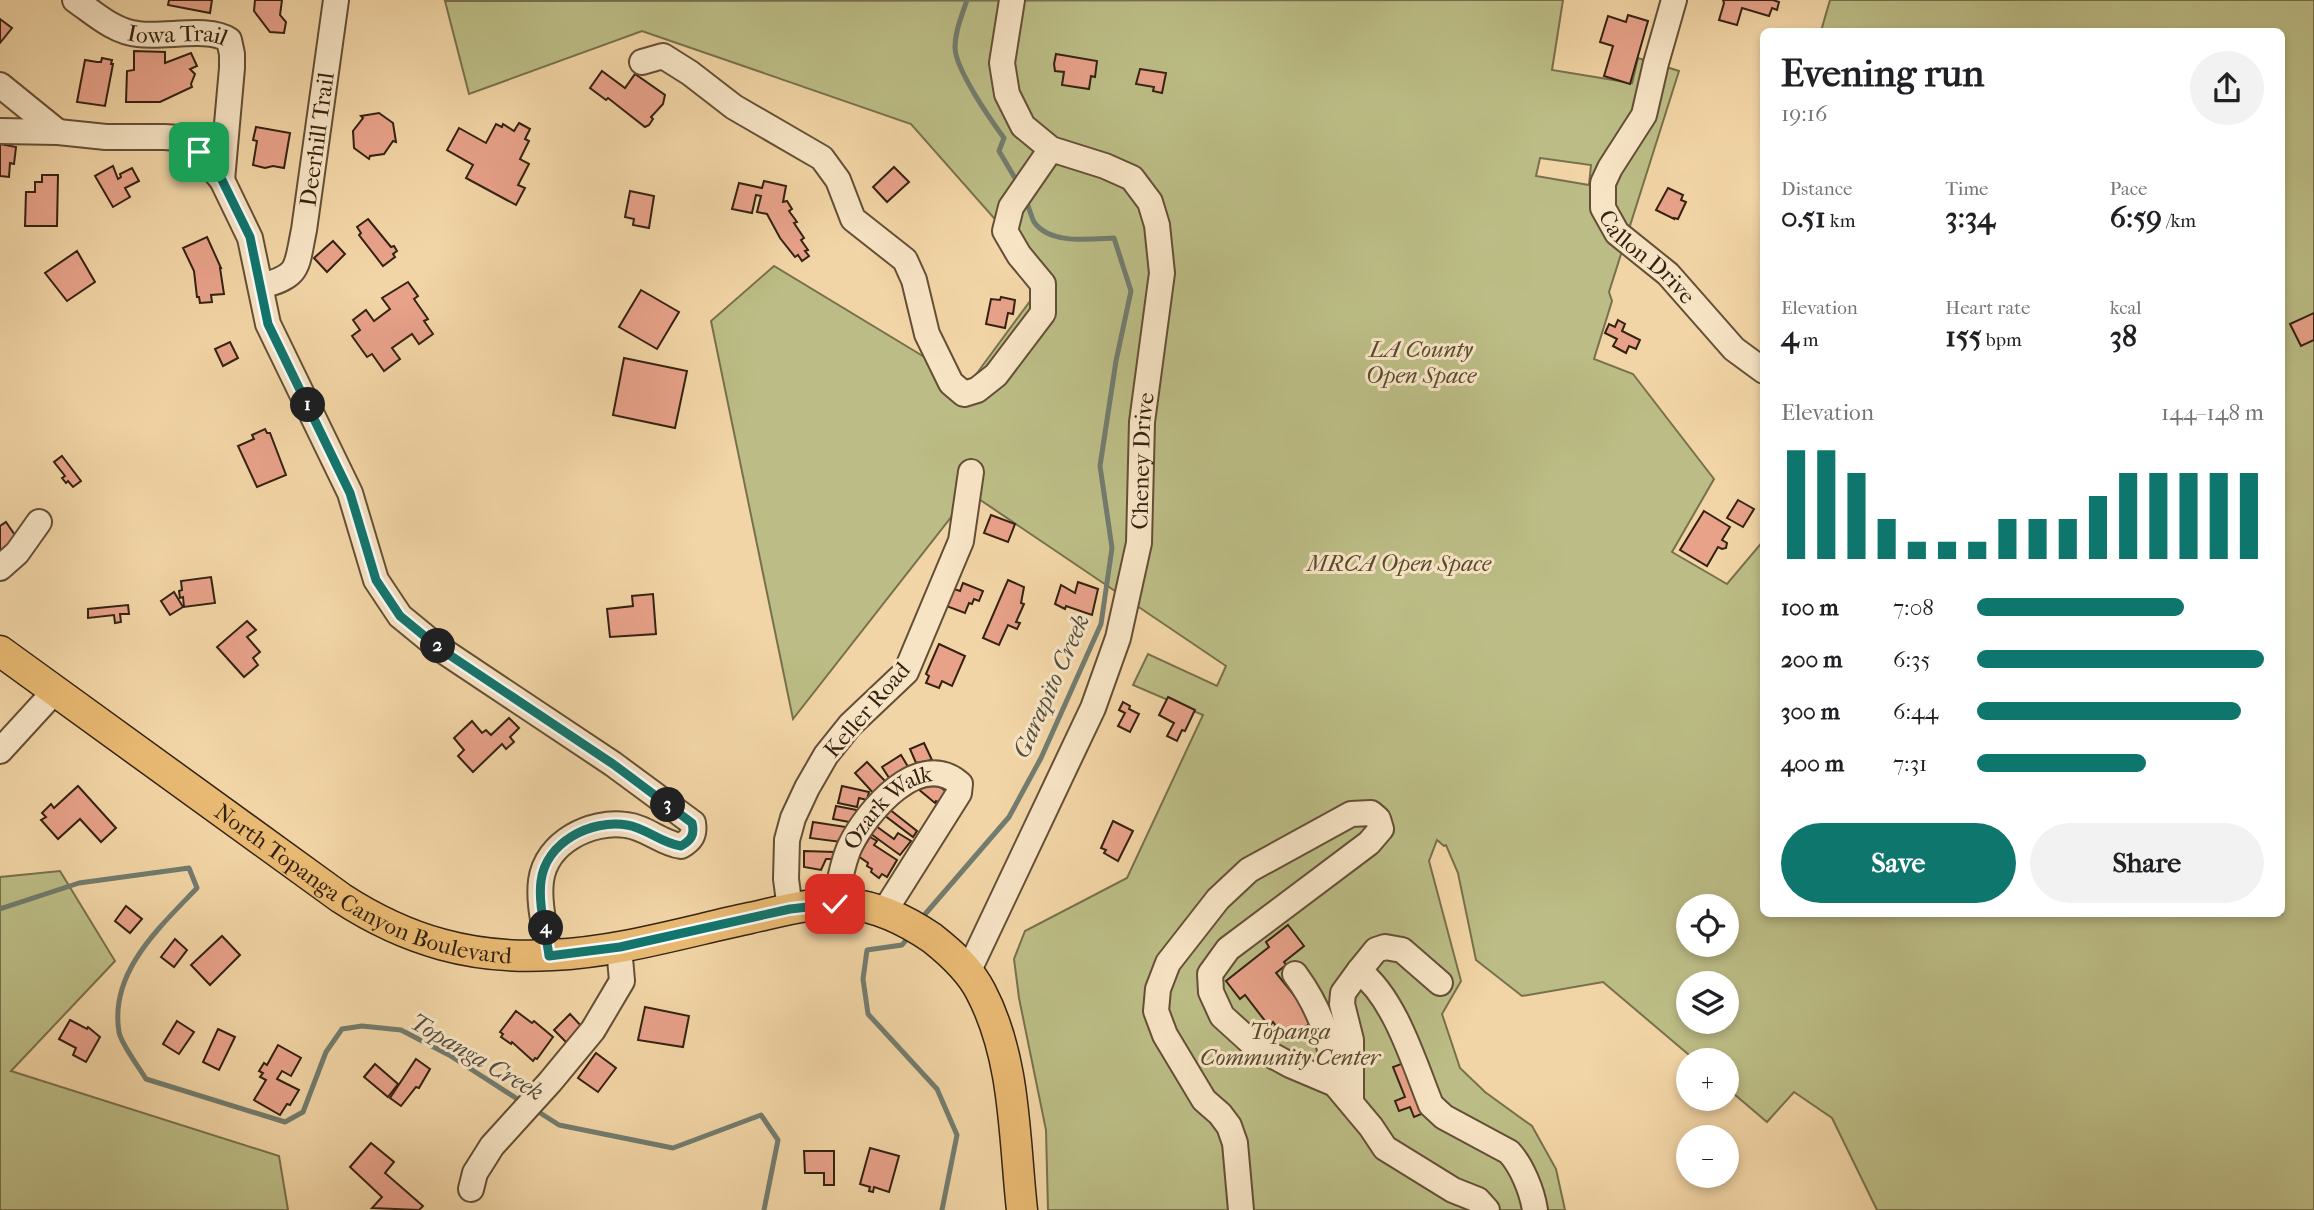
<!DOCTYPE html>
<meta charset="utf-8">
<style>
body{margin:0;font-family:"IM FELL French Canon",serif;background:#f2f2f2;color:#202124;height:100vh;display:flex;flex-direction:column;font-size:26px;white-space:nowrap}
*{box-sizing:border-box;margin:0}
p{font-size:23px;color:#757577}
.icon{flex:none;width:38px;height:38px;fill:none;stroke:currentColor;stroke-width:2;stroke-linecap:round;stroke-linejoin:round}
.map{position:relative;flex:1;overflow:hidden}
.details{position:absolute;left:1760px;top:28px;width:525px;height:889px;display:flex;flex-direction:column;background:#fff;border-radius:10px;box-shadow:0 4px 10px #0003}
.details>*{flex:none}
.tools{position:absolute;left:1676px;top:894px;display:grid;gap:14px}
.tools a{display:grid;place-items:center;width:63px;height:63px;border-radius:50%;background:#fff;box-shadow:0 4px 10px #0003;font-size:35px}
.pin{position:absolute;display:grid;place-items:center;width:60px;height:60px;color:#fff;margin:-30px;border-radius:14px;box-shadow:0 4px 10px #0006}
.km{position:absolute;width:35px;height:35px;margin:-18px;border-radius:50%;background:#222;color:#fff;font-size:19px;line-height:35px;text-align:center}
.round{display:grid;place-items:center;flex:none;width:74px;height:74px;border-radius:37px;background:#f2f2f2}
.overview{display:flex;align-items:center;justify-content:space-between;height:119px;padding:0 21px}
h1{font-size:38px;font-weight:700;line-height:52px}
.stats{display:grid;grid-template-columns:repeat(3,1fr);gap:10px;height:119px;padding:7px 21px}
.stats div{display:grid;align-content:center}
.stats b{font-size:30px;font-weight:700}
.stats small{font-size:19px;font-weight:400}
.stats p{font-size:19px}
.chart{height:196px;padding:14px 21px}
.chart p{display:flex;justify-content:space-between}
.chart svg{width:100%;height:126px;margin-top:7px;stroke:#0f766e;stroke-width:6}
.primary-button{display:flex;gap:14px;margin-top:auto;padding:14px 21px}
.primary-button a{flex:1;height:80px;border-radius:42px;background:#0f766e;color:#fff;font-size:28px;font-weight:700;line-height:80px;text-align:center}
.primary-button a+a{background:#f2f2f2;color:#202124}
ul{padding:0 21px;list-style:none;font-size:23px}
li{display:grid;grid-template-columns:112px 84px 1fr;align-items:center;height:52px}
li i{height:18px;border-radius:9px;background:#0f766e}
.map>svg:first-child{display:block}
.green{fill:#bcbd86;stroke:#78704c;stroke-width:2;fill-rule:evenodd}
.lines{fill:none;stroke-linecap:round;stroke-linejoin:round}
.stream{stroke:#727c6f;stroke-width:5}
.building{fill:#e8a28a;stroke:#342211;stroke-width:2}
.minor-casing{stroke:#644f36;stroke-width:28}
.major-casing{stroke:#342211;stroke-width:33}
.minor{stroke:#f7e4c5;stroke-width:24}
.major{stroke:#e9ba73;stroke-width:30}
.route-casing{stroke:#fff;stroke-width:14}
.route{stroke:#0f766e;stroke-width:9}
.labels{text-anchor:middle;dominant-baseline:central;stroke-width:6;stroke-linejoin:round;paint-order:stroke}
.street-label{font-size:23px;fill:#342211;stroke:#f7e4c5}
.park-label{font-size:23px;font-style:italic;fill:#56492e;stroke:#f7e4c5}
.water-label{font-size:24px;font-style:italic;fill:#534f40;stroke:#f7e4c5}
</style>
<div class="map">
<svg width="2314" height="1210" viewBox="0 0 2314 1210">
<rect width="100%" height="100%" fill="#f2d5a6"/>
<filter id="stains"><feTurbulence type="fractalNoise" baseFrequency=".00286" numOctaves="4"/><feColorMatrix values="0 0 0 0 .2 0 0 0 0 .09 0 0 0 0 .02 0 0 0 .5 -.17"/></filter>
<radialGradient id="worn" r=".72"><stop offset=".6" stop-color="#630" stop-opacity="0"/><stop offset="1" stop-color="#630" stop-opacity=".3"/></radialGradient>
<g class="green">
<path d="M1563,0L1552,70L1632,83L1638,58L1679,71L1609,292L1612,301L1594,359L1633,374L1714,479L1672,552L1727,584L1764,540V914H2282V32L1821,31L1830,0H2314V1210H1877L1832,1118L1794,1092L1767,1122L1727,1088V1060H1695L1603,982L1522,996L1476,960L1458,873L1446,845L1444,846L1437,840L1429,861L1461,981L1442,1014L1460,1068L1485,1092L1532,1126L1556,1169L1565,1210H1048L1046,1130L1019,998L1014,959L1025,931L1127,878L1203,715L1133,685L1148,654L1217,686L1226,666L970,493L793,719L711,321L774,266L969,384L1047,278L911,124L642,31L469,94L445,1ZM1540,158L1591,165L1589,185L1536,176ZM1689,906H1727V945H1689ZM1689,984H1727V1022H1689Z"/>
<polygon points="60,871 115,961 11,1071 279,1156 288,1210 0,1210 0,877"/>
</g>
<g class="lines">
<g class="stream">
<path d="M967,0C962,15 955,31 955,48C956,70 990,119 1004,138L999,151L1019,185"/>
<path d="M0,909L79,883L189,868L197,888C160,927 109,972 119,1032C121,1044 139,1067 146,1079L285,1122L303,1112L326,1052L342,1029L362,1026L401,1030L449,1055L522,1102"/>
<path d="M920,920L1009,817L1041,758L1101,624L1112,548L1100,466L1116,361L1131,291L1114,238C1091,239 1050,245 1034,222C1031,216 1029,207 1026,201"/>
<polyline points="911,934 902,945 867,950 863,979 868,1014 937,1089 957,1135 942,1210"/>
<polyline points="534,1109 559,1125 673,1148 761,1115 778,1140 764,1210"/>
</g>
</g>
<g class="building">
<polygon points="169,0 212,0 210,13 168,5"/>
<polygon points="255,0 282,0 280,15 286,22 284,33 270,32 254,11"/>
<polygon points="1723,0 1773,0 1779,2 1777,10 1772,8 1769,16 1742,8 1737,25 1719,20 1724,3"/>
<polygon points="1628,15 1648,21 1630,84 1604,76 1613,46 1600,42 1608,16 1626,22"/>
<polygon points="0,19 12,28 0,43"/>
<polygon points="134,51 165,52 165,63 191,53 197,66 190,69 195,74 191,84 192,87 160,102 126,102 127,71 134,70"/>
<polygon points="1056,54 1097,61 1095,77 1091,76 1089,89 1062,85 1064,72 1055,71 1054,64"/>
<polygon points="102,58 112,60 111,64 113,64 105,106 77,102 85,60 97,62 101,62"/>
<polygon points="1140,69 1166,73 1162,93 1153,91 1154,87 1136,84"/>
<polygon points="602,71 625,88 635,74 665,95 663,104 651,117 653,119 649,125 645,127 608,98 606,100 590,88"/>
<polygon points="379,113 393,123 396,142 393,141 384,154 370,156 369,159 354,148 353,131 363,118 361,116"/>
<polygon points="519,123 530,129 525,139 529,141 520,159 529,164 518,185 525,188 516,205 466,178 473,165 447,150 459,128 486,143 496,124 502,127 503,124 514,131"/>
<polygon points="256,127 290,133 284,168 273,166 265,168 253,165 257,141 253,140"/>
<polygon points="0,144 16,147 14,164 10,163 9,177 0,176"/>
<polygon points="113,166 118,179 121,177 120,174 132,168 139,181 125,188 130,197 113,207 95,176"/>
<polygon points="894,167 909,182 887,202 873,187"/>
<polygon points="42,175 58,175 57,226 25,226 26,192 35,192 35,182 42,182"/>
<polygon points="764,181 786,186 783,202 787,201 792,209 789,211 797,222 794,223 804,238 801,240 808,250 805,251 809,256 802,261 798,255 795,257 780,238 767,214 757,212 761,196 756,195 752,213 732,209 739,183 762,188"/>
<polygon points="1668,188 1683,195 1681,200 1686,202 1678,219 1674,218 1674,219 1656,210"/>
<polygon points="630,191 654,196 649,228 633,225 634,219 625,217"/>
<polygon points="368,219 391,247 394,246 397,251 393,254 395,257 383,266 359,235 361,233 357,227"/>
<polygon points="207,237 221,268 220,268 224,294 211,295 212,302 200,303 199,297 197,297 194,271 183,248"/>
<polygon points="333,241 345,254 327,272 314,258"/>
<polygon points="77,251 95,282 67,301 45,273"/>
<polygon points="408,282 418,296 414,299 428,319 424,321 433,334 419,344 412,334 392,348 400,359 384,371 372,354 367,357 352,336 360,330 353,320 366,310 374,321 390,309 382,298"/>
<polygon points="641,290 679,312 657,349 619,327"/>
<polygon points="1001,297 1015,300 1013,314 1008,313 1005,328 986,324 991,299 1000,300"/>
<polygon points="2314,313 2314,340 2301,346 2290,324"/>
<polygon points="1618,320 1625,324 1622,331 1640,340 1636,349 1629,346 1626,353 1613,346 1617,339 1605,333 1609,324 1615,327"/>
<polygon points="230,342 238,358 223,366 215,349"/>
<polygon points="624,358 687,371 675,428 613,415"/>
<polygon points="265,429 267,433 270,433 286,475 257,487 238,446 254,439 252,435"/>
<polygon points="62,456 81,481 73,487 68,481 66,483 62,478 65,476 54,462"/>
<polygon points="1738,500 1754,509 1743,527 1727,518"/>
<polygon points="1704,511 1730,527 1722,540 1727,543 1726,548 1722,549 1718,547 1707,566 1680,550"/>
<polygon points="991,515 1015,524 1008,542 984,533"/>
<polygon points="6,522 19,541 0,555 0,526"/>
<polygon points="211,577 215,603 184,607 183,597 180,598 179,591 182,590 181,581"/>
<polygon points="1008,580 1024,587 1021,603 1024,604 1016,622 1020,623 1017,629 1008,625 999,645 983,638"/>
<polygon points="1078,582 1098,589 1092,615 1066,606 1065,609 1055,604 1061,585 1075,593"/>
<polygon points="963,583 983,591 979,601 974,599 972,604 969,603 965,613 941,604 948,587 960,591"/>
<polygon points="174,592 183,607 170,615 161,601"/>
<polygon points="653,594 656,634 610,637 607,609 633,606 632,596"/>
<polygon points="128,605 129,614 120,614 121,622 115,623 114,615 88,618 88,609"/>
<polygon points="247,621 256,630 247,637 260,652 253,658 258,665 244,677 217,647"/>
<polygon points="939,644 965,656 952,686 942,681 939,688 926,683 929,676 926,674"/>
<polygon points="1168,697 1195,710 1185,731 1182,730 1177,741 1167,736 1174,723 1159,715"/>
<polygon points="1123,702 1130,706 1129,709 1139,714 1130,732 1118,726 1125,713 1119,710"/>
<polygon points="509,718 519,728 510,737 514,742 506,749 502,744 473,772 458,756 464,750 454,738 472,721 482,733 486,730 491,735"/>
<polygon points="924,743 932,760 916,763 910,749"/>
<polygon points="901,755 910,770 891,781 882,767"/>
<polygon points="867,762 886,782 875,795 855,773"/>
<polygon points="930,779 948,793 940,803 936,801 935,803 917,788"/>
<polygon points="78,786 116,828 101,842 80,819 58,839 41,820 46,817 42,813 51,804 54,808"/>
<polygon points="842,786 869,792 867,800 859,798 857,807 838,803"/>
<polygon points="836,806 857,810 855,823 833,819"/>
<polygon points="889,809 917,831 913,837 884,815"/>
<polygon points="1113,821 1133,831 1118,861 1104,853 1106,850 1101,848"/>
<polygon points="813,822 846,827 845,838 841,842 810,838"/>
<polygon points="876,826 894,839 898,833 911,841 900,855 871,834"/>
<polygon points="870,837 877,841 874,845 897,860 887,877 882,874 879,878 871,872 872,869 867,866 868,863 858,856"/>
<polygon points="804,851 835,852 835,859 826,859 821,870 804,867"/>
<polygon points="126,906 142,919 130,933 115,921"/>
<polygon points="1288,925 1304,946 1284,962 1286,965 1276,973 1314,1020 1288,1041 1273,1022 1269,1026 1245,995 1240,999 1226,981 1269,947 1266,942"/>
<polygon points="222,936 240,955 210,985 191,965"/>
<polygon points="175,939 187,950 174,967 161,957"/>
<polygon points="645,1007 689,1016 683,1047 638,1040"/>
<polygon points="516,1011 532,1023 534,1021 553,1037 537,1059 535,1058 533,1061 512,1042 511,1044 501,1037 503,1034 500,1032"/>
<polygon points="570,1014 584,1029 568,1044 554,1030"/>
<polygon points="70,1020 87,1029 88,1027 100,1037 86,1062 73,1055 76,1048 59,1039"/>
<polygon points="177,1021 194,1032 179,1054 163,1044"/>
<polygon points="218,1029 235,1037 219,1070 203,1062"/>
<polygon points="278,1045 301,1058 291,1076 282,1071 277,1079 299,1090 290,1105 287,1104 280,1115 254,1100 266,1080 260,1077 263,1073 259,1071 264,1063 267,1065"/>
<polygon points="596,1053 616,1068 598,1092 578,1078"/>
<polygon points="416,1059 430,1069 419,1088 416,1087 401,1106 390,1098"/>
<polygon points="1404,1063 1424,1113 1414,1117 1410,1107 1399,1111 1395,1101 1405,1097 1393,1067"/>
<polygon points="375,1064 398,1084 388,1097 364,1077"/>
<polygon points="371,1143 394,1162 385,1173 423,1206 419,1210 372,1208 382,1197 350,1167"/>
<polygon points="870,1148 899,1156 889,1192 874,1187 873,1192 869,1191 870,1187 860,1184"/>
<polygon points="804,1151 834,1151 834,1185 824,1185 824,1173 805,1173"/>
</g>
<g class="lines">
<defs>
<g id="minor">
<path id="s1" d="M75,0C94,13 114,32 138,34C165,38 208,26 229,40L232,54V68L222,180"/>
<path id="s2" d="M1674,0L1656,63L1644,115L1610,168L1603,183V208L1617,233L1668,274L1734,349L1764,371"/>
<polyline points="642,62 663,56 690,73 734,107 822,158 838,180 853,219 905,260 914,280 927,334 951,383 964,394 977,390 996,375 1043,313 1043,284 1019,255 1005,231 1011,207 1051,149"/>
<polyline points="0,85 58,132"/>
<path d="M0,131L58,132L106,137H164L180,138L192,145L222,180L250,238L268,324L350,493L376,580L400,616L439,648L613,764L693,823C695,835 691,840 681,846C661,843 646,827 626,825C591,820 546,842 541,881C538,904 546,932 549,956"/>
<path id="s3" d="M261,286C301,276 296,267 304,230L336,0"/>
<polyline points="0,568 17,553 39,522"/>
<polyline points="0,751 54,692"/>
<path id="s4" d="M835,904C839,885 842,863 850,846C867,811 920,748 960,784L959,793L884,912"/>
<polyline points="790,909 786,879 787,840 793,818 807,788 826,755 850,725 906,672 961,541 971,472"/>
<path d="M1359,971C1395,998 1414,1063 1431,1105L1444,1117L1509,1152C1522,1166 1532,1191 1535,1210"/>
<path id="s5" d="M968,972L1093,708L1118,638L1139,543L1142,422L1162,273L1157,225L1150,202L1132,178L1105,166L1051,149L1023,126L1007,94L1002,63L1012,0"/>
<path d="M1295,974C1320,1008 1332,1042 1335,1084"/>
<polyline points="1351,1102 1351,1040 1342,1004 1343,993 1359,971 1376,950 1385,947 1402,950 1440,983"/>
<polyline points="471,1189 475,1173 492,1146 550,1082 593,1030 622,981 619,947"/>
<polyline points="1241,1210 1235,1143 1229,1126 1220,1114 1204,1100 1165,1035 1156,1011 1158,989 1168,963 1218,899 1249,870 1351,814 1371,813 1378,819 1381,829 1369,843 1228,949 1210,974 1211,992 1222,1016 1255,1046 1290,1065 1335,1084 1371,1127 1385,1148 1453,1190 1478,1200 1487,1210"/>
</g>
<g id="major">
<path id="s6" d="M0,651L341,898C407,941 474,960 552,955C619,952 685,932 750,918C782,911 816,901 849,904C880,907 907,921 932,938C951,953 970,970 981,992C1016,1059 1014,1138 1022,1210"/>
</g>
</defs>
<use href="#minor" class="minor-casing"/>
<use href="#major" class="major-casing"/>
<use href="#minor" class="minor"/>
<use href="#major" class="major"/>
</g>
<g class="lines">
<defs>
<path id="route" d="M199,152L222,180L250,237L268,324L350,493L376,580L400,616L439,648L613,764L692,823C695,835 691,840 681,846C661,843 646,828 627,825C591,819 546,842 541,881C538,904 546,932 549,956L620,947L790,909L835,904"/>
</defs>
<use href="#route" class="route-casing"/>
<use href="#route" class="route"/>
</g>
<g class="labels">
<g class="street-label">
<text stroke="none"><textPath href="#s1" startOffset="112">Iowa Trail</textPath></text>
<text stroke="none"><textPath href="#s3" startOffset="170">Deerhill Trail</textPath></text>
<text stroke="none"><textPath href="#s2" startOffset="290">Callon Drive</textPath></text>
<text stroke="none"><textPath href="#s5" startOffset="546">Cheney Drive</textPath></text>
<text transform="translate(867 710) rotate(-49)">Keller Road</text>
<text stroke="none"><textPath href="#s4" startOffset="116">Ozark Walk</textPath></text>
<text stroke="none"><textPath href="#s6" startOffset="436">North Topanga Canyon Boulevard</textPath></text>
</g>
<g class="park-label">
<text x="1421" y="349">LA County<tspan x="1421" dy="26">Open Space</tspan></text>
<text x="1399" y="563">MRCA Open Space</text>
<text x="1290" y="1031">Topanga<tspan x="1290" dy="26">Community Center</tspan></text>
</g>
<g class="water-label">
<text transform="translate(1051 686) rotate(-66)">Garapito Creek</text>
<text transform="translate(477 1057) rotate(30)">Topanga Creek</text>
</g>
</g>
<rect width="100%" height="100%" filter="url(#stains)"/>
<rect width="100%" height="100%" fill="url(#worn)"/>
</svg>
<div class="tools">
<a><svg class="icon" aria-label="locate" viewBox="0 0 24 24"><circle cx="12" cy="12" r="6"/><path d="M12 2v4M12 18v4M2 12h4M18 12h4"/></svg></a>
<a><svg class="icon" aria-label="layers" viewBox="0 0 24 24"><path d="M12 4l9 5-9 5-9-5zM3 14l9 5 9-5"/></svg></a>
<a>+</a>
<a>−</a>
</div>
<div class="pin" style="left:199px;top:152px;background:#1e9e55"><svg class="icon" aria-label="arrive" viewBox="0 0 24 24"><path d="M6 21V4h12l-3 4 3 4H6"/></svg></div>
<div class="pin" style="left:835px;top:904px;background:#d93025"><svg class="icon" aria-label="check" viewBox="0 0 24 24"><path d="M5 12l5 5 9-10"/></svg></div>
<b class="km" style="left:308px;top:405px">1</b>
<b class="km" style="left:438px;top:646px">2</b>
<b class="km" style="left:668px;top:805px">3</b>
<b class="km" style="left:546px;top:928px">4</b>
<section class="details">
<div class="overview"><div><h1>Evening run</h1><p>19:16</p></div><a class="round"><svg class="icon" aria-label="share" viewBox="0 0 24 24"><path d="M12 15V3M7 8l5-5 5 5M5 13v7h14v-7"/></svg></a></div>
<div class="stats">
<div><p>Distance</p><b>0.51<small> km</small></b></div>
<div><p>Time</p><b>3:34</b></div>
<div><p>Pace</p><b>6:59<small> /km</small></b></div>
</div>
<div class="stats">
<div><p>Elevation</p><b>4<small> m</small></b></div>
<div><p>Heart rate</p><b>155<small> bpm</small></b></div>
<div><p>kcal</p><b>38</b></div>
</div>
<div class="chart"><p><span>Elevation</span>144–148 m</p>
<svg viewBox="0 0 160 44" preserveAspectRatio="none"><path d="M5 44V6M15 44V6M25 44V14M35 44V30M45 44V38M55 44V38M65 44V38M75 44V30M85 44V30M95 44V30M105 44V22M115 44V14M125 44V14M135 44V14M145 44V14M155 44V14"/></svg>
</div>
<ul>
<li><b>100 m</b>7:08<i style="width:72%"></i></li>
<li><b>200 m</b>6:35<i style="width:100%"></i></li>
<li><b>300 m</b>6:44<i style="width:92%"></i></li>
<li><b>400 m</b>7:31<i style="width:59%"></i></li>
</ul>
<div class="primary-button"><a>Save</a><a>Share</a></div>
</section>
</div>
